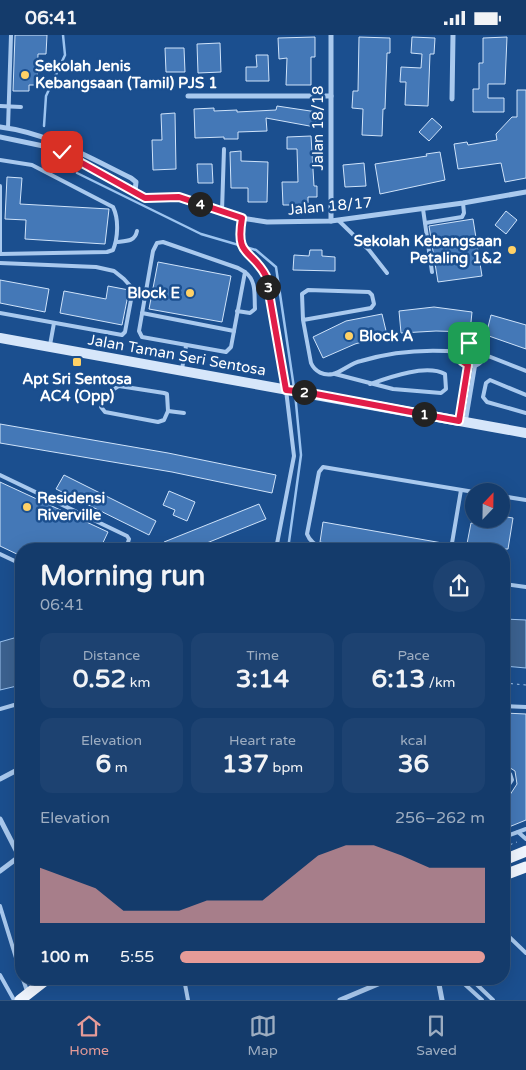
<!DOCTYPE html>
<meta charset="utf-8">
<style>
body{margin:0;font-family:"Varela Round",sans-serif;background:#1d4271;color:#f1f3f6;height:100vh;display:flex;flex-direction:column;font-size:19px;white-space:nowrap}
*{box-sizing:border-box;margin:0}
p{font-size:16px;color:#9dadc1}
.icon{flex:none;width:28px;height:28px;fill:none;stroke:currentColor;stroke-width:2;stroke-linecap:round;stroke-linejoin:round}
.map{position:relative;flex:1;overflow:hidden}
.sheet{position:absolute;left:15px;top:508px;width:495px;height:442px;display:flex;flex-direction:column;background:#143b6b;border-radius:20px;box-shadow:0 5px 20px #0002,0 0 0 1px #33557e}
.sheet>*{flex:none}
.needle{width:32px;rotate:22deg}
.buttons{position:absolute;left:465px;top:448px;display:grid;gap:10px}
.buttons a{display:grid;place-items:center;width:45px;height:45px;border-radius:50%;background:#143b6b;box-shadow:0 5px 20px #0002,0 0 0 1px #33557e;font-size:25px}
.pin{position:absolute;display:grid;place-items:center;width:42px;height:42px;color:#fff;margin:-21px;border-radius:10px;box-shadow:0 2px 8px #0006}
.km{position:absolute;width:25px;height:25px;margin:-12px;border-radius:50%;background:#222;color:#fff;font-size:14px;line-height:25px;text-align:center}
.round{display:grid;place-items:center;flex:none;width:52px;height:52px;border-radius:26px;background:#1d4271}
.headline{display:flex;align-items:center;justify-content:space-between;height:85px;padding:0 25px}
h1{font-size:28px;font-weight:700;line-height:38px}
.stats{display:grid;grid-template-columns:repeat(3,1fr);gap:8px;height:85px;padding:5px 25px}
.stats div{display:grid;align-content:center;border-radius:12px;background:#1d4271;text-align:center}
.stats b{font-size:25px;font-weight:700}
.stats small{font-size:14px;font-weight:400}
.stats p{font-size:14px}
.chart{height:140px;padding:10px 25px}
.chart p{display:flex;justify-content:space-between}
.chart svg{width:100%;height:90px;margin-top:5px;fill:#e69b98;opacity:.7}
ul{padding:0 25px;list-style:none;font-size:16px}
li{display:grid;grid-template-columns:80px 60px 1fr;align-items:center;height:38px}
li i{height:12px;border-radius:6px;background:#e69b98}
.status{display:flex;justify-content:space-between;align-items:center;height:35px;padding:0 25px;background:#143b6b;direction:ltr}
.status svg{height:14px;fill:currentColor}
.tab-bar{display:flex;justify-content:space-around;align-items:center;height:70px;border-top:1px solid #33557e;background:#143b6b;font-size:14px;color:#9dadc1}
.tab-bar a{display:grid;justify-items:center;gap:2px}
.tab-bar .current{color:#e69b98}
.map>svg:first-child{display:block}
.water{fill:#3c6290;stroke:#9cc4f0}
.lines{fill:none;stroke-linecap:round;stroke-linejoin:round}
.stream{stroke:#9cc4f0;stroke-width:2.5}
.building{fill:#4478b7;stroke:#cfe3fa}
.path{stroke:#a9c9ee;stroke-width:1;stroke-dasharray:2.5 4;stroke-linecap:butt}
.lane{stroke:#a9c9ee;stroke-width:4}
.street{stroke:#a9c9ee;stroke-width:5}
.secondary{stroke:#d6e6fa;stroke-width:10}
.primary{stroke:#f0f6ff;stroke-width:11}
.route-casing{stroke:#fff;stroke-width:10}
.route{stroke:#e11d48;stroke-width:6}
.poi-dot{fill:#ffd166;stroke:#1b4f8f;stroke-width:2}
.labels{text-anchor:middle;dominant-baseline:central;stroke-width:5;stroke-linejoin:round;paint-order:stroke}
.poi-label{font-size:15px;font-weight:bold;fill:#fff;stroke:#1b4f8f;text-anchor:start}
.street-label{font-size:15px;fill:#fff;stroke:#1b4f8f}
</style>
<div class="status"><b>06:41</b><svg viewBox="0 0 49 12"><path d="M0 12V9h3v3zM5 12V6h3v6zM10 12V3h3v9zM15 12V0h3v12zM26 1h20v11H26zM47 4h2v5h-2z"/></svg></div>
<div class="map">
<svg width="526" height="965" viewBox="0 0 526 965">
<rect width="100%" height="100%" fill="#1b4f8f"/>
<g class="water">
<polygon points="504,584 526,585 526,633 504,631"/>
<polygon points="21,601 21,650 0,655 0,607"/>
</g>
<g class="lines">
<g class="stream">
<polyline points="44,91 46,61 65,20 63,0"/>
<polyline points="77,138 201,199 256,215 276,232 294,353"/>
<polyline points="288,514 301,420 295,358"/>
</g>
</g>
<g class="building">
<polygon points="15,0 47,0 46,19 38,19 37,50 29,50 29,56 13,56"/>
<polygon points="315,2 315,22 311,22 311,50 286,50 287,23 279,24 278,3"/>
<polygon points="359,2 390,3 390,18 387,18 385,74 383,74 382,101 362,100 363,74 352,73 353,56 358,56"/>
<polygon points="412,2 435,3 434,19 430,19 428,71 405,70 406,47 400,47 401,32 421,33 422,19 411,18"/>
<polygon points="507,2 505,49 488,49 488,63 504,63 504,77 473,77 473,54 479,54 479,28 483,28 483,3"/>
<polygon points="220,8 221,37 198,38 197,9"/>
<polygon points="165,13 184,13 185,37 166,37"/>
<polygon points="256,20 268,20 269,46 246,46 246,32 257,32"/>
<polygon points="517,55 526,55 526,143 505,147 501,128 458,134 454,109 467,107 468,110 497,105 496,99 512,82 517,82"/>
<polygon points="277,71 317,77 315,92 266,83 267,96 238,97 238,104 224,104 224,102 195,103 194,74 214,73 214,76 237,75 237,77 276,75"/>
<polygon points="175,78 176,134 153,135 152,105 162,105 161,79"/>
<polygon points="432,83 442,92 429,106 419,97"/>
<polygon points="311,101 314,151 317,151 317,162 308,162 308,174 300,175 299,170 283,170 282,147 298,147 297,114 287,114 287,102"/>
<polygon points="241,116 241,126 268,127 267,167 248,167 248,153 231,153 230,117"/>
<polygon points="440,117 445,145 380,159 375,129 427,121 426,119"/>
<polygon points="364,128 366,151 345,152 343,130"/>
<polygon points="197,129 212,129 213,148 198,148"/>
<polygon points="7,142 22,143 20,169 109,174 105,209 25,204 26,185 5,184"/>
<polygon points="506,176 517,185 506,199 495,190"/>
<polygon points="473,184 482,241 438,247 429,191"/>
<polygon points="310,215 322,215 322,221 335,222 335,236 293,235 294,220 309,221"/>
<polygon points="158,227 231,241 222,287 149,274"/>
<polygon points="0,245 49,254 45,277 0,268"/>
<polygon points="108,251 129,255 122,290 60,278 64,256 106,264"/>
<polygon points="434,272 472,277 470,297 436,296 401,298 399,276"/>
<polygon points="382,279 387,300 355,309 323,323 313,302 346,286"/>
<polygon points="491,280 526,290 526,314 486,300"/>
<polygon points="0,389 168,418 276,440 272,458 172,437 0,408"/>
<polygon points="64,440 156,486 149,500 56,454"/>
<polygon points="0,447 108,497 100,514 21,514 21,521 0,511"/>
<polygon points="169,456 195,467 187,486 173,480 175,475 163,470"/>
<polygon points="259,469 266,484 192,514 167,514 164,507"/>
<polygon points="501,481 513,483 508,514 466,514 471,488 480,489 481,484 501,484"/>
<polygon points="323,487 448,509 447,514 359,514 320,507"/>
<polygon points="504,678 526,679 526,785 504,794 504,769 517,749 515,736 504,729"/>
</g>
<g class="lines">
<g class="path">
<polyline points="504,648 526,650"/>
<polyline points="504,812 517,807"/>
<polyline points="504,870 508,871"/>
</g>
<g class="lane">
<polyline points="0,71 21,72"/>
<polyline points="8,93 11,0"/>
<path d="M0,125L32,130L113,172C119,184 118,203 113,215L107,217L0,219"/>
<polyline points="0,151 0,219"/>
<polyline points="423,174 432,237"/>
<polyline points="222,176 224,114"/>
<path d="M241,183C236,224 250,213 266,241L286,355L294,421L276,514"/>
<polyline points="338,185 369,215 387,238"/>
<polyline points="425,188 462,182 464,178 463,168"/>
<path d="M116,207C126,206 135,207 137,196"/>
<polygon points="163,207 238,233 245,237 231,312 226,317 142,302 139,296 153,216 157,208"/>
<polyline points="0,228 96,232 114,236 124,244 133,254 125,297 122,300 0,278"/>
<path d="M237,276L250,278L255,274C254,260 257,246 245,237"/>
<polyline points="142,278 234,296"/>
<path d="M303,285L371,273L374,269L372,260L369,257L308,255L302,259L303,285L311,328C315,337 324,341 333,339C343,336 351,328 361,326C394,316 427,314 460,317"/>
<circle cx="472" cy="319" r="12"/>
<polyline points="50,310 54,288"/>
<polyline points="483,319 526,336"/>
<polyline points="182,334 186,311"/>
<path d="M335,339L393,354L441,358L446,354L445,339C426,329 390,342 370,349"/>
<path d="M119,351L164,358L167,359L168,376L164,385L158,387L105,377L101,372C105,364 110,355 119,351Z"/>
<polyline points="526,360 490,345 486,348 483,362 487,367 526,378"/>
<polyline points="168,376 184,378"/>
<polyline points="459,385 468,331"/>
<polyline points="466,385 475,331"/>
<polyline points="0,440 127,501 129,504 126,514"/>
<polyline points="501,461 526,465"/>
<path d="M323,514C316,510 310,507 307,499L319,437L323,432L474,457"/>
<polyline points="451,514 461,455"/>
<polyline points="0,519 21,529"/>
<polyline points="504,549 526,552"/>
<polyline points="504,671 526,672"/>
<polyline points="0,674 21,668"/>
<polyline points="504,734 510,739 512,745 504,757"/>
<polyline points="518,797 526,804"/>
<polyline points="504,802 526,794"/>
<polyline points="0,871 21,939"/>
<polyline points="504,897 526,918"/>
<polyline points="0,940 14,965"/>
<polyline points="23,944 27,956"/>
<polyline points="184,944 188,965"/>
<polyline points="221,944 222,948"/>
<polyline points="459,944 482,965"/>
<polyline points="471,944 493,965"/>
</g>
<g class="street">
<polyline points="331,0 331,186"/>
<polyline points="188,61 331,61"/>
<polyline points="452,64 453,0"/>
<path d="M0,92C48,98 88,122 131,143L136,147L135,156"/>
<polyline points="0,102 48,112 104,139 145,163 179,163 241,183 267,187 331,186 463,168 526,157"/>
<polyline points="0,744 21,733"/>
<polyline points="0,784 19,821"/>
<polyline points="0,836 20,821"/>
<polyline points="438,944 442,965"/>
<polyline points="340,965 390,944"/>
</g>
<polyline class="secondary" points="0,303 526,398"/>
<g class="primary">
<polyline points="504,825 526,816"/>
<polyline points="504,840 526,832"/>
<polyline points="20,965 47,944"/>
</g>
</g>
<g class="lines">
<defs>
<path id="route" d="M62,117L145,163L179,162L242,183C235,223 251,213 266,241L286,355L305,357L459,386L468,330L462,326C458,318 461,311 469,308"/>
</defs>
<use href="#route" class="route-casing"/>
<use href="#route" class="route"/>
</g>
<g class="poi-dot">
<circle cx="25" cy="40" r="5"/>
<circle cx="512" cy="215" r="5"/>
<circle cx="190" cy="258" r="5"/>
<circle cx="349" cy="301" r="5"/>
<rect x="72" y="322" width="10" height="10" rx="2.5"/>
<circle cx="27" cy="472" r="5"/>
</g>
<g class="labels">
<g class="poi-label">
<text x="35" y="31">Sekolah Jenis<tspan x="35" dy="17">Kebangsaan (Tamil) PJS 1</tspan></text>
<text x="502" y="206" text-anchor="end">Sekolah Kebangsaan<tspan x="502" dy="17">Petaling 1&amp;2</tspan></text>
<text x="180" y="258" text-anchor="end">Block E</text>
<text x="359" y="301">Block A</text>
<text x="77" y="344" text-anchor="middle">Apt Sri Sentosa<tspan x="77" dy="17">AC4 (Opp)</tspan></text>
<text x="37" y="463">Residensi<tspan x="37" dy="17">Riverville</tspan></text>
</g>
<g class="street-label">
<text transform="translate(318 93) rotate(-90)">Jalan 18/18</text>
<text transform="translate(330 171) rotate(-5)">Jalan 18/17</text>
<text transform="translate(177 320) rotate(10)">Jalan Taman Seri Sentosa</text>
</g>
</g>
</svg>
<div class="buttons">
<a><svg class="needle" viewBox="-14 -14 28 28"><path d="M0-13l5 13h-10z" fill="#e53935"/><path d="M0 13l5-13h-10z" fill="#9dadc1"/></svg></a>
</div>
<div class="pin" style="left:469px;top:308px;background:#1e9e55"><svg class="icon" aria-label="arrive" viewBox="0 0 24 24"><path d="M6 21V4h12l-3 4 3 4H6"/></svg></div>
<div class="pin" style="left:62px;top:117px;background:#d93025"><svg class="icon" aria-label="check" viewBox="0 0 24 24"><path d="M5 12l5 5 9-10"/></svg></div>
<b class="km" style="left:424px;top:379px">1</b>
<b class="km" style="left:304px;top:357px">2</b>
<b class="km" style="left:268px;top:252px">3</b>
<b class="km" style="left:200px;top:169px">4</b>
<section class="sheet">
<div class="headline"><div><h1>Morning run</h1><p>06:41</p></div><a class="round"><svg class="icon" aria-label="share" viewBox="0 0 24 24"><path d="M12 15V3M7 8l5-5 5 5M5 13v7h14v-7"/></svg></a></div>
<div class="stats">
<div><p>Distance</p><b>0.52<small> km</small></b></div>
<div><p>Time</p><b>3:14</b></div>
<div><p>Pace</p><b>6:13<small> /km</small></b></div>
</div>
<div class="stats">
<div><p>Elevation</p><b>6<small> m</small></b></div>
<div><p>Heart rate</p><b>137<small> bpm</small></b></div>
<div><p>kcal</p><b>36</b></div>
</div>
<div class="chart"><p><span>Elevation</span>256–262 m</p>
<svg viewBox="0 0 160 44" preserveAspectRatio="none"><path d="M0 44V17L10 22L20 27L30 38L40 38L50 38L60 33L70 33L80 33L90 22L100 11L110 6L120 6L130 11L140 17L150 17L160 17V44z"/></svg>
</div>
<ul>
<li><b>100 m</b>5:55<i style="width:100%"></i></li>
</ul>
</section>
</div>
<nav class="tab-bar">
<a class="current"><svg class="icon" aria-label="home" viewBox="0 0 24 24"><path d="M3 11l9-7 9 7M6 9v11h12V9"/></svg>Home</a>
<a><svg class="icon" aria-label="map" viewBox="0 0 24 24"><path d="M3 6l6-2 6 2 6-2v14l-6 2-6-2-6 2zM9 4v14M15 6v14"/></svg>Map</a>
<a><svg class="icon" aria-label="saved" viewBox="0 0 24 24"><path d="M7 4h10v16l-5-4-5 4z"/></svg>Saved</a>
</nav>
